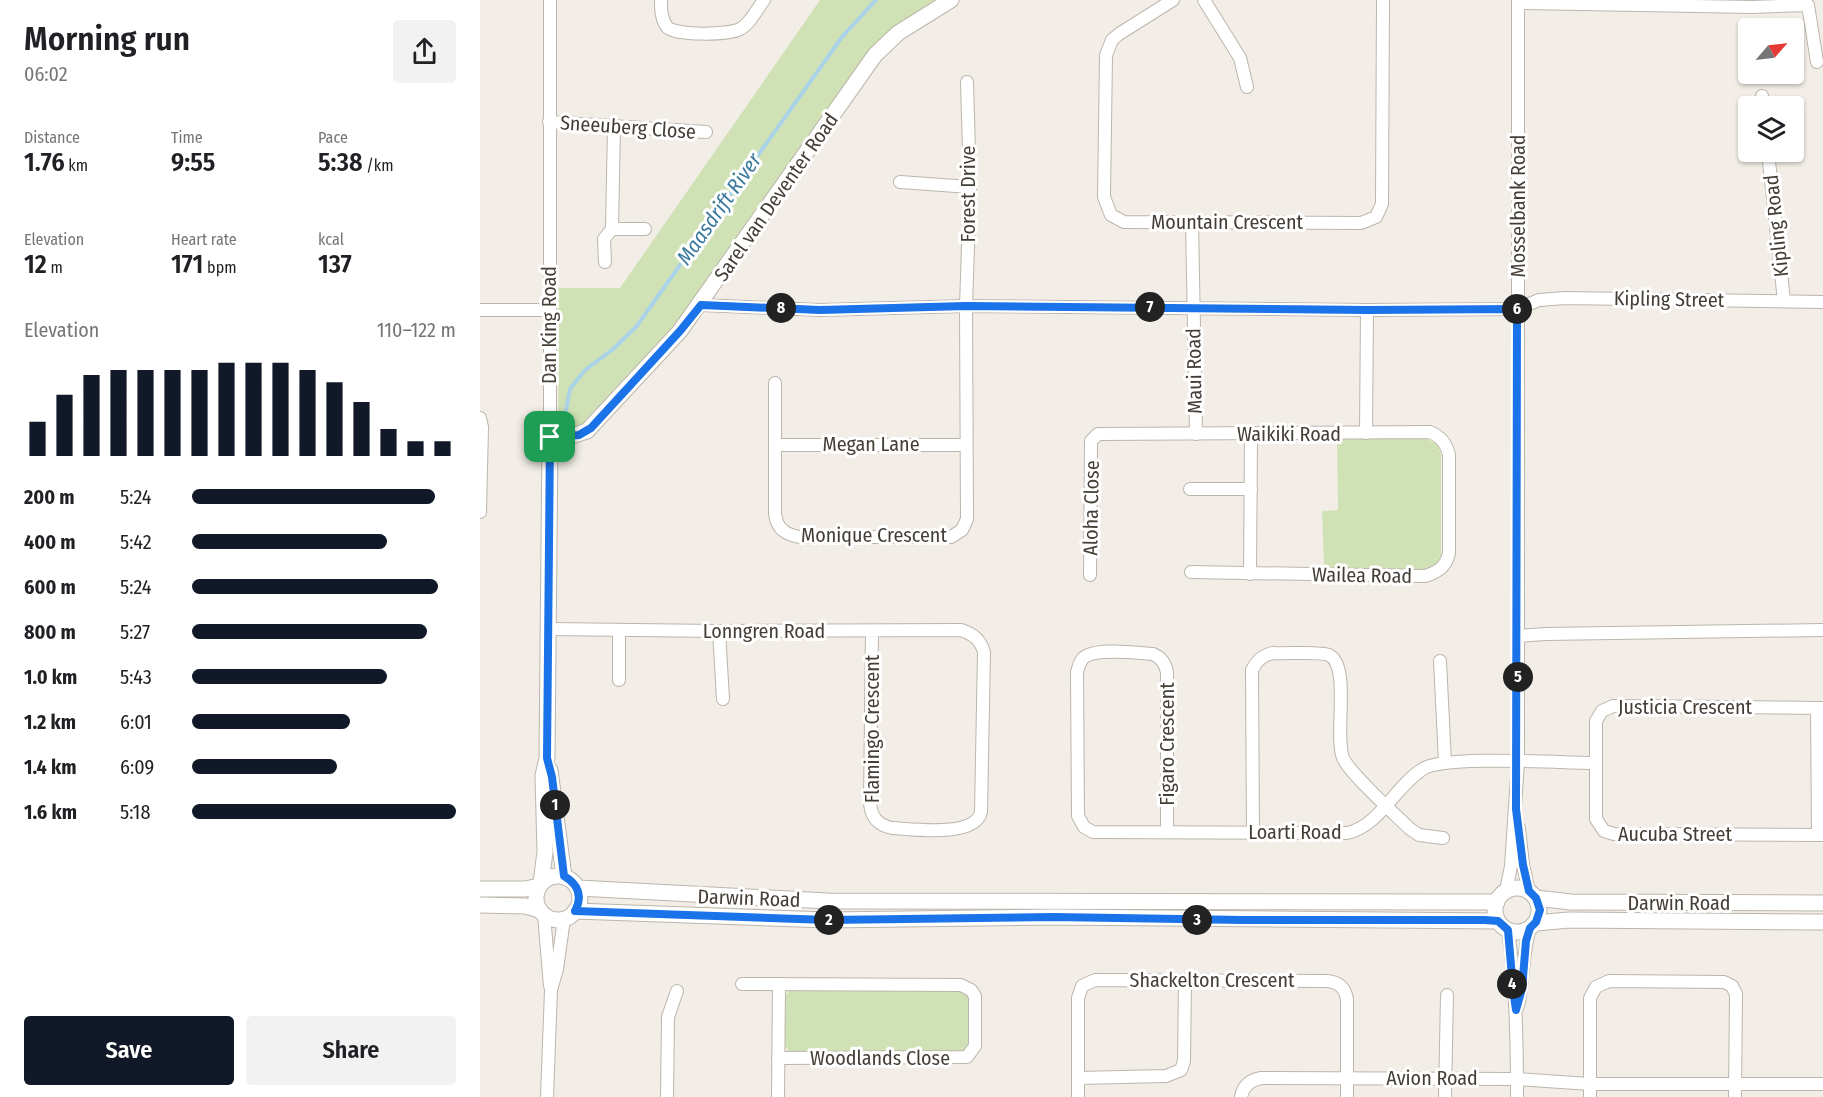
<!DOCTYPE html>
<meta charset="utf-8">
<style>
body{margin:0;font-family:"Fira Sans Condensed",sans-serif;background:#f2f2f2;color:#202124;height:100vh;display:flex;flex-direction:column;font-size:22px;white-space:nowrap}
*{box-sizing:border-box;margin:0}
p{font-size:20px;color:#757577}
.icon{flex:none;width:33px;height:33px;fill:none;stroke:currentColor;stroke-width:2;stroke-linecap:round;stroke-linejoin:round}
.map{position:relative;flex:1;overflow:hidden}
.side{display:flex;flex-direction:column;background:#fff;width:480px}
.side>*{flex:none}
.needle{width:39px;rotate:62deg}
.buttons{position:absolute;left:1258px;top:18px;display:grid;gap:12px}
.buttons a{display:grid;place-items:center;width:66px;height:66px;border-radius:6px;background:#fff;box-shadow:0 2px 4px #0004;font-size:30px}
.pin{position:absolute;display:grid;place-items:center;width:51px;height:51px;color:#fff;margin:-26px;border-radius:12px;box-shadow:0 3px 9px #0006}
.km{position:absolute;width:30px;height:30px;margin:-15px;border-radius:50%;background:#222;color:#fff;font-size:16px;line-height:30px;text-align:center}
.round{display:grid;place-items:center;flex:none;width:63px;height:63px;border-radius:6px;background:#f2f2f2}
.headline{display:flex;align-items:center;justify-content:space-between;height:102px;padding:0 24px}
h1{font-size:33px;font-weight:600;line-height:45px}
.stats{display:grid;grid-template-columns:repeat(3,1fr);gap:9px;height:102px;padding:6px 24px}
.stats div{display:grid;align-content:center}
.stats b{font-size:26px;font-weight:600}
.stats small{font-size:16px;font-weight:400}
.stats p{font-size:16px}
.chart{height:168px;padding:12px 24px}
.chart p{display:flex;justify-content:space-between}
.chart svg{width:100%;height:108px;margin-top:6px;stroke:#111827;stroke-width:6}
.action{display:flex;gap:12px;margin-top:auto;padding:12px 24px}
.action a{flex:1;height:69px;border-radius:6px;background:#111827;color:#fff;font-size:24px;font-weight:600;line-height:69px;text-align:center}
.action a+a{background:#f2f2f2;color:#202124}
ul{padding:0 24px;list-style:none;font-size:20px}
li{display:grid;grid-template-columns:96px 72px 1fr;align-items:center;height:45px}
li i{height:15px;border-radius:8px;background:#111827}
main{display:flex;flex:1;min-height:0}
.map>svg:first-child{display:block}
.green{fill:#d0e2b5}
.lines{fill:none;stroke-linecap:round;stroke-linejoin:round}
.stream{stroke:#aad3e8;stroke-width:4}
.minor-casing{stroke:#bcb5ab;stroke-width:14}
.tertiary-casing{stroke:#bcb5ab;stroke-width:17}
.minor{stroke:#fff;stroke-width:12}
.tertiary{stroke:#fff;stroke-width:15}
.route-casing{stroke:#fff;stroke-width:12}
.route{stroke:#1a73e8;stroke-width:8}
.labels{text-anchor:middle;dominant-baseline:central;stroke-width:6;stroke-linejoin:round;paint-order:stroke}
.street-label{font-size:20px;fill:#443e37;stroke:#fff}
.water-label{font-size:21px;font-style:italic;fill:#3a7a9d;stroke:#fff}
</style>
<main>
<section class="side">
<div class="headline"><div><h1>Morning run</h1><p>06:02</p></div><a class="round"><svg class="icon" aria-label="share" viewBox="0 0 24 24"><path d="M12 15V3M7 8l5-5 5 5M5 13v7h14v-7"/></svg></a></div>
<div class="stats">
<div><p>Distance</p><b>1.76<small> km</small></b></div>
<div><p>Time</p><b>9:55</b></div>
<div><p>Pace</p><b>5:38<small> /km</small></b></div>
</div>
<div class="stats">
<div><p>Elevation</p><b>12<small> m</small></b></div>
<div><p>Heart rate</p><b>171<small> bpm</small></b></div>
<div><p>kcal</p><b>137</b></div>
</div>
<div class="chart"><p><span>Elevation</span>110–122 m</p>
<svg viewBox="0 0 160 44" preserveAspectRatio="none"><path d="M5 44V30M15 44V19M25 44V11M35 44V9M45 44V9M55 44V9M65 44V9M75 44V6M85 44V6M95 44V6M105 44V9M115 44V14M125 44V22M135 44V33M145 44V38M155 44V38"/></svg>
</div>
<ul>
<li><b>200 m</b>5:24<i style="width:92%"></i></li>
<li><b>400 m</b>5:42<i style="width:74%"></i></li>
<li><b>600 m</b>5:24<i style="width:93%"></i></li>
<li><b>800 m</b>5:27<i style="width:89%"></i></li>
<li><b>1.0 km</b>5:43<i style="width:74%"></i></li>
<li><b>1.2 km</b>6:01<i style="width:60%"></i></li>
<li><b>1.4 km</b>6:09<i style="width:55%"></i></li>
<li><b>1.6 km</b>5:18<i style="width:100%"></i></li>
</ul>
<div class="action"><a>Save</a><a>Share</a></div>
</section>
<div class="map">
<svg width="1343" height="1097" viewBox="0 0 1343 1097">
<rect width="100%" height="100%" fill="#f2eee7"/>
<g class="green">
<polygon points="340,0 456,0 414,27 389,51 204,315 105,423 88,429 81,427 78,423 79,324 76,323 76,288 140,288"/>
<polygon points="857,438 946,439 957,444 961,455 961,555 956,565 946,570 851,569 844,566 842,511 858,510"/>
<polygon points="310,990 483,990 491,997 490,1045 486,1052 310,1052 304,1045 304,997"/>
</g>
<g class="lines">
<polyline class="stream" points="85,415 90,389 105,370 132,350 156,327 362,37 396,0"/>
<defs>
<g id="minor">
<polyline points="70,0 70,437"/>
<path d="M181,0C181,9 181,19 187,27C196,36 249,35 260,29C270,24 277,9 284,0"/>
<polyline points="693,0 639,34 632,40 626,55 624,197 631,215 644,222 881,223 896,217 902,204 903,0"/>
<polyline points="724,0 760,58 767,87"/>
<polyline points="1038,3 1272,7 1328,5 1337,62"/>
<polyline points="1282,96 1283,106"/>
<polyline points="69,122 226,132"/>
<polyline points="1288,152 1304,301"/>
<polyline points="420,182 490,187"/>
<polyline points="712,222 716,434"/>
<polyline points="132,229 134,126"/>
<polyline points="125,262 124,239 132,229 165,229"/>
<polyline points="221,305 340,310 486,306 887,310 1037,309 1059,300 1085,298 1343,302"/>
<polyline points="0,310 69,310"/>
<path d="M295,383V514C297,529 305,534 319,537H471L482,530L487,519L486,306L490,187L487,82"/>
<polyline points="0,418 2,427 0,512"/>
<polyline points="886,433 887,310"/>
<polyline points="296,445 485,445"/>
<polyline points="710,489 771,489"/>
<polyline points="770,574 771,434"/>
<path d="M610,575L611,441L618,434L950,432C961,437 966,443 969,455V553C966,567 958,572 945,576L711,572"/>
<path d="M69,629L239,631L481,630C493,634 500,639 504,652L501,812C495,838 433,829 412,828C398,825 391,817 390,803L392,631"/>
<polyline points="239,631 243,699"/>
<polyline points="1038,636 1066,634 1343,630"/>
<polyline points="960,661 965,762"/>
<polyline points="139,680 139,631"/>
<polyline points="1337,708 1338,834"/>
<polyline points="1343,708 1133,706 1122,711 1116,721 1116,819 1124,831 1134,834 1343,835"/>
<polyline points="1039,828 1043,865 1049,891"/>
<path d="M687,832V673C686,664 682,658 673,654C657,653 620,648 606,656C600,659 599,666 597,672L598,816L604,827L613,832L867,833C900,826 915,786 943,769C964,755 1084,763 1116,763"/>
<path d="M773,833L772,670C777,660 783,655 793,653C805,654 840,651 849,655C871,666 854,735 863,758C870,774 915,814 930,829L939,835L963,838"/>
<polyline points="1026,891 1031,866 1038,762 1038,0"/>
<polyline points="64,915 70,986"/>
<path d="M1028,930C1036,986 1037,1041 1037,1097"/>
<polyline points="262,984 481,985 491,990 495,996 495,1046 487,1057 298,1058"/>
<path d="M1038,1006C1044,980 1042,954 1050,928"/>
<polyline points="598,1078 686,1076 701,1070 704,1061 705,981"/>
<polyline points="67,1097 71,990 77,969 84,919"/>
<polyline points="187,1097 188,1017 197,991"/>
<polyline points="298,1097 299,984"/>
<path d="M598,1097V998L602,986L615,980L847,981C859,982 865,988 867,999V1097"/>
<path d="M761,1097C763,1086 770,1080 781,1078L1037,1079L1110,1084H1343"/>
<polyline points="965,1097 967,995"/>
<polyline points="1110,1097 1110,998 1116,987 1129,981 1244,982 1252,986 1256,994 1255,1097"/>
</g>
<g id="tertiary">
<polyline points="70,770 84,877"/>
<circle cx="78" cy="898" r="22"/>
<polyline points="61,883 65,852 63,776 67,758 70,437 95,435 107,431 200,331 395,55 418,33 471,0"/>
<polyline points="98,888 347,901 1017,902"/>
<circle cx="1037" cy="910" r="22"/>
<polyline points="0,889 45,889 59,886"/>
<polyline points="1056,898 1091,902 1343,903"/>
<polyline points="0,905 45,906 60,910"/>
<polyline points="95,911 348,920 573,917 1018,921"/>
<polyline points="1056,923 1089,920 1343,922"/>
</g>
</defs>
<use href="#minor" class="minor-casing"/>
<use href="#tertiary" class="tertiary-casing"/>
<use href="#minor" class="minor"/>
<use href="#tertiary" class="tertiary"/>
</g>
<g class="lines">
<defs>
<path id="route" d="M221,305L340,310L486,306L887,310L1037,309L1036,809L1043,865L1049,891L1056,898L1060,910L1056,922L1050,928L1046,941L1042,989L1036,1010L1033,989L1028,930L1018,921L1005,920H764L573,917L348,920L95,911C103,896 98,884 84,876L72,777L67,758L70,437L99,435L111,428L200,331Z"/>
</defs>
<use href="#route" class="route-casing"/>
<use href="#route" class="route"/>
</g>
<g class="labels">
<g class="street-label">
<text transform="translate(148 127) rotate(4)">Sneeuberg Close</text>
<text transform="translate(488 194) rotate(-90)">Forest Drive</text>
<text transform="translate(296 197) rotate(-55)">Sarel van Deventer Road</text>
<text transform="translate(1038 206) rotate(-90)">Mosselbank Road</text>
<text x="747" y="222">Mountain Crescent</text>
<text transform="translate(1296 226) rotate(-96)">Kipling Road</text>
<text transform="translate(1189 299) rotate(1)">Kipling Street</text>
<text transform="translate(69 325) rotate(-90)">Dan King Road</text>
<text transform="translate(714 371) rotate(-91)">Maui Road</text>
<text x="809" y="434">Waikiki Road</text>
<text x="391" y="444">Megan Lane</text>
<text transform="translate(611 508) rotate(-89)">Aloha Close</text>
<text x="394" y="535">Monique Crescent</text>
<text transform="translate(882 575) rotate(1)">Wailea Road</text>
<text x="284" y="631">Lonngren Road</text>
<text x="1205" y="707">Justicia Crescent</text>
<text transform="translate(392 729) rotate(-90)">Flamingo Crescent</text>
<text transform="translate(687 744) rotate(-90)">Figaro Crescent</text>
<text x="815" y="832">Loarti Road</text>
<text x="1195" y="834">Aucuba Street</text>
<text transform="translate(269 898) rotate(2)">Darwin Road</text>
<text x="1199" y="903">Darwin Road</text>
<text x="732" y="980">Shackelton Crescent</text>
<text x="400" y="1058">Woodlands Close</text>
<text x="952" y="1078">Avion Road</text>
</g>
<g class="water-label">
<text transform="translate(239 209) rotate(-55)">Maasdrift River</text>
</g>
</g>
</svg>
<div class="buttons">
<a><svg class="needle" viewBox="-14 -14 28 28"><path d="M0-13l5 13h-10z" fill="#e53935"/><path d="M0 13l5-13h-10z" fill="#757577"/></svg></a>
<a><svg class="icon" aria-label="layers" viewBox="0 0 24 24"><path d="M12 4l9 5-9 5-9-5zM3 14l9 5 9-5"/></svg></a>
</div>
<div class="pin" style="left:70px;top:437px;background:#1e9e55"><svg class="icon" aria-label="arrive" viewBox="0 0 24 24"><path d="M6 21V4h12l-3 4 3 4H6"/></svg></div>
<b class="km" style="left:75px;top:805px">1</b>
<b class="km" style="left:349px;top:920px">2</b>
<b class="km" style="left:717px;top:920px">3</b>
<b class="km" style="left:1032px;top:984px">4</b>
<b class="km" style="left:1038px;top:677px">5</b>
<b class="km" style="left:1037px;top:309px">6</b>
<b class="km" style="left:670px;top:307px">7</b>
<b class="km" style="left:301px;top:308px">8</b>
</div>
</main>
